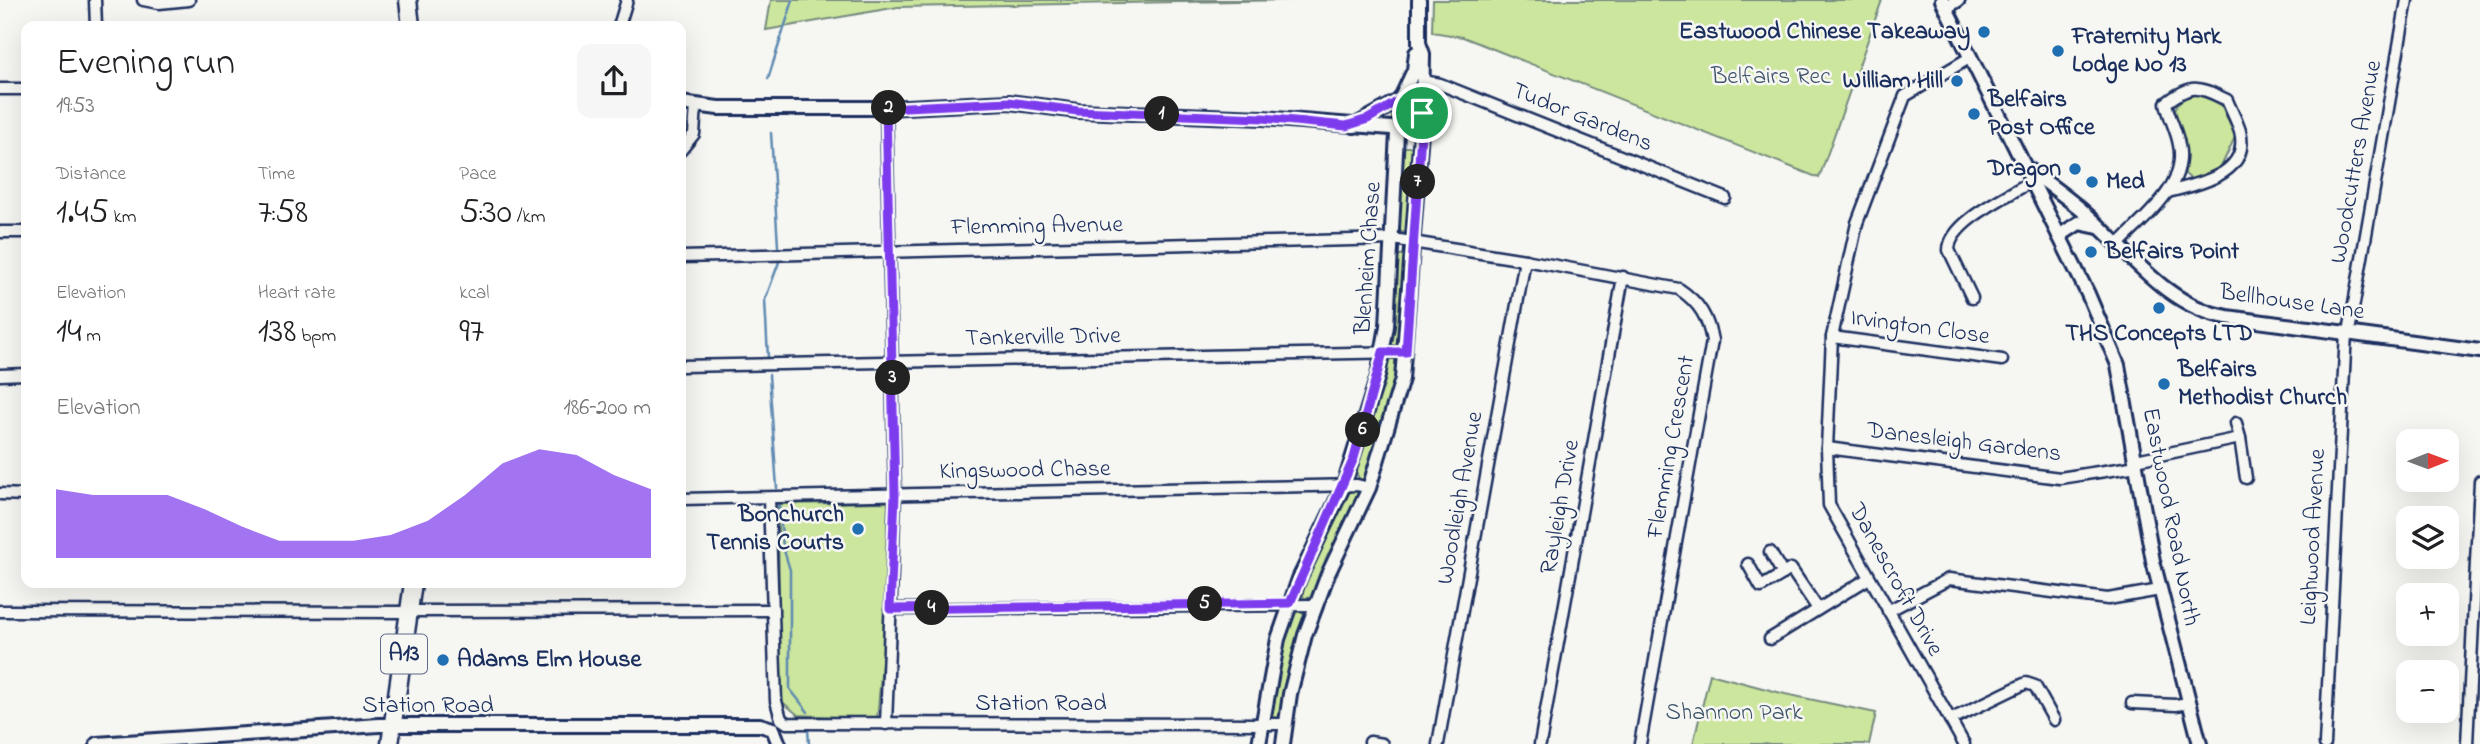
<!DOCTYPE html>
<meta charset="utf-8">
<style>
body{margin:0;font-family:"Indie Flower",sans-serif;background:#f6f6f6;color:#202124;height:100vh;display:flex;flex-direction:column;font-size:26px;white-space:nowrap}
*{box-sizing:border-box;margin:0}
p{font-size:23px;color:#757577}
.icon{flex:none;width:38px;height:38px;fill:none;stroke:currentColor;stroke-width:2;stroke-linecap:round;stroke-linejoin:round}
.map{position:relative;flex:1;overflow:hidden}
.panel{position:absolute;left:21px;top:21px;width:665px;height:567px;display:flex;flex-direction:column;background:#fff;border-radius:14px;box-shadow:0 7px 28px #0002}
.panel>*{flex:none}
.needle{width:46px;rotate:89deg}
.tools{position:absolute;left:2396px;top:429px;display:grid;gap:14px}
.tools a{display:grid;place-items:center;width:63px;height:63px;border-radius:14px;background:#fff;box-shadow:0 7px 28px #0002;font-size:35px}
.pin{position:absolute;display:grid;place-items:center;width:60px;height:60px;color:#fff;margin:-30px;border:4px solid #fff;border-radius:50%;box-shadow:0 2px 7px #0007}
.km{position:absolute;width:35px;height:35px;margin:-18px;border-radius:50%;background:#222;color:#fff;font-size:19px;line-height:35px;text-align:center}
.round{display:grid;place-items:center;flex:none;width:74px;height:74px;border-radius:14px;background:#f6f6f6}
.summary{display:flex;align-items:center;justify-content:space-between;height:119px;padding:0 35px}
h1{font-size:38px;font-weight:600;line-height:52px}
.figures{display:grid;grid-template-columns:repeat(3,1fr);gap:10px;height:119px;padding:7px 35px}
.figures div{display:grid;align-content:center}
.figures b{font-size:35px;font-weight:600}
.figures small{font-size:19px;font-weight:400}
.figures p{font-size:19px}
.chart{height:196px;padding:14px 35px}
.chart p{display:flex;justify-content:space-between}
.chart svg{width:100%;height:126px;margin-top:7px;fill:#7c3aed;opacity:.7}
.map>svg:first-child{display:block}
.green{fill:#cce69d;stroke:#748a7e;stroke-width:2}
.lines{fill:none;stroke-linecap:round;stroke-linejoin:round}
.stream{stroke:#5e8ab2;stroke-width:2.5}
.minor-casing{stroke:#1b2f5e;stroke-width:15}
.tertiary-casing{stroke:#1b2f5e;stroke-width:18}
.primary-casing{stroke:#1b2f5e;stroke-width:21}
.minor{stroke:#f6f6f2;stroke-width:10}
.tertiary{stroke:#f6f6f2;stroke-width:12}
.primary{stroke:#f6f6f2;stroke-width:16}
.route-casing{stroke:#fff;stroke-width:14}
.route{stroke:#7c3aed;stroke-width:9}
.poi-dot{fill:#1f6fb2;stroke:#f6f6f2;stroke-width:2.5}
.labels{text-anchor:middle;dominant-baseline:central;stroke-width:5;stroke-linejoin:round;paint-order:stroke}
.shield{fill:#f6f6f2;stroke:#5d6b8a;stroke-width:2}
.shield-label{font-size:23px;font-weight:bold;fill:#1b2f5e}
.poi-label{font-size:24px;font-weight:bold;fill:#1b2f5e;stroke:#f6f6f2;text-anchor:start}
.park-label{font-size:24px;fill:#3e546b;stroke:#f6f6f2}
.street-label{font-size:24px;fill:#1b2f5e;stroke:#f6f6f2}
</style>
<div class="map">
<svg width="2480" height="744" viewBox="0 0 2480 744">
<rect width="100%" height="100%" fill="#f6f6f2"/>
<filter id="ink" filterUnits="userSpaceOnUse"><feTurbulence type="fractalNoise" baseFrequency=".0143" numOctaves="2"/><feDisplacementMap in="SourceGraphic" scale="14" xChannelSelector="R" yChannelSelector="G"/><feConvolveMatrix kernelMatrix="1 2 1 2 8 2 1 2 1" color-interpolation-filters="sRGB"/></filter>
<g filter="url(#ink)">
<g class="green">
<polygon points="771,0 1295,0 898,7 766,30"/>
<polygon points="1433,0 1882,0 1819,178 1463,37 1432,32"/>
<path d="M2201,93L2222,106L2235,137L2220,169L2191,179L2185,174C2185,165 2186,154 2184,146C2178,124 2166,113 2185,94Z"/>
<circle cx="1404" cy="118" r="12"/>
<polygon points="1401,147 1415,147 1414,179 1399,178"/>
<polygon points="1399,182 1413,183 1407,234 1397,230"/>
<polygon points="1410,253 1400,346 1394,346 1389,342 1395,256"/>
<polygon points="1390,357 1398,360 1395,389 1366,479 1360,480 1355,471 1386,360"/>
<polygon points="1352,489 1358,491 1359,501 1314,596 1304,599 1301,587 1347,492"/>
<polygon points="888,502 887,609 877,719 798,715 780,700 778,504"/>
<path d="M1295,610L1305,613L1304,621L1281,717L1275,720L1268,716C1273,682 1279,641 1295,610Z"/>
<polygon points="1710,674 1785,694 1876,713 1869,744 1693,744"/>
</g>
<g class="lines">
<g class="stream">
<polyline points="768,79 793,0"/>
<polyline points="771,133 778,246"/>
<polyline points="768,358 765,300 779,262"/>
<polyline points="769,375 777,488"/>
<polyline points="779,503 783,547 790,570 790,689 808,712"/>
<polyline points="808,729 809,744"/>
</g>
<defs>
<g id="minor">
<polyline points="95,0 96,26"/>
<polyline points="143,0 159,3 189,0"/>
<polyline points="619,26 627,0"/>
<polyline points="1422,81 1440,84 1725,198"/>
<polyline points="0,89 26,89"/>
<polyline points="886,108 895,495 886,724"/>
<polyline points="681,150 694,134 696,106"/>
<polyline points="0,232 26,232"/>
<path d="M2118,245C2143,218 2188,186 2179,145C2177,131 2169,118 2166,103C2193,82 2199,87 2227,100C2231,110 2237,121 2240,131C2251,175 2197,184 2168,192"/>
<path d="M681,257L1393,239L1525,260L1679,289C1700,303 1708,318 1712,341L1640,744"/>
<path d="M1972,298L1949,250C1949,222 2010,195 2032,181"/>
<polyline points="2349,332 2407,0"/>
<polyline points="1832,337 2002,360"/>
<polyline points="681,366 1406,352"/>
<polyline points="0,375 26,374"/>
<polyline points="2236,423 2240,438"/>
<polyline points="1827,448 2060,478 2137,466"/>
<polyline points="2136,460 2240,438 2246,478"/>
<polyline points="0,494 26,495"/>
<polyline points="769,498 776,701 781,719 787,723 1285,724"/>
<polyline points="681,499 1357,485 1369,488"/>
<polyline points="1770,552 1783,574"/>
<polyline points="1748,564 1761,587 1791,569 1818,609"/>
<polyline points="890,609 1315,605"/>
<polyline points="0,611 409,612"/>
<polyline points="409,611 773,610"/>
<polyline points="1888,611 1949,579 2108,599 2160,590"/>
<polyline points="1770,639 1869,578"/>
<polyline points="2132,703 2176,705 2188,703"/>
<polyline points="1950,720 2026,683 2035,686 2054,720"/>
<polyline points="1370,742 1382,744"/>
<polyline points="1438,744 1525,260"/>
<polyline points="1540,744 1623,277"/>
<polyline points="1964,744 1829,505 1827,448 1832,337 1857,223 1905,96 1971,57"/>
<polyline points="2325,744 2346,332"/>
<polyline points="2467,744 2480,481"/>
</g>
<g id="tertiary">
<polyline points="1942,0 2088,294 2118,365 2153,561 2200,744"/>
<polyline points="1946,7 1958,0"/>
<polyline points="1400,100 1414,70 1416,53"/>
<polyline points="681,103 718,108 886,108 1009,102 1078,111 1263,118 1391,128"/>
<polyline points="1354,126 1400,100 1415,103 1421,112"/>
<path d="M2030,170C2048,184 2068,198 2085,213C2129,252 2167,307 2227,317L2480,351"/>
<polyline points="2059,236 2079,223 2098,227"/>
<polyline points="97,744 379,725 760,725 773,729 779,744"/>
<polyline points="1259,744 1278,639 1299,579 1344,485 1378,376 1387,326 1397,133"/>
<polyline points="1283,744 1290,694 1305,635 1328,574 1369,488 1402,379 1422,119 1423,54 1419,43 1419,0"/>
</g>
<g id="primary">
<polyline points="408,0 411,26"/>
<polyline points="390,744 413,583"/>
</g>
</defs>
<use href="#minor" class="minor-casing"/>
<use href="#tertiary" class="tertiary-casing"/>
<use href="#primary" class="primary-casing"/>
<use href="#minor" class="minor"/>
<use href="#tertiary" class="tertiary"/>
<use href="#primary" class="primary"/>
</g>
</g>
<g class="lines" filter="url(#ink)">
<defs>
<polygon id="route" points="1400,100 1415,103 1422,119 1406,352 1383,352 1354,458 1290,603 890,609 895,495 886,108 1009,102 1078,111 1263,118 1346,126 1368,119"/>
</defs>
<use href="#route" class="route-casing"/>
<use href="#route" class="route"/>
</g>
<g class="poi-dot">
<circle cx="1984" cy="32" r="7"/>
<circle cx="2058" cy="51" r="7"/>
<circle cx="1957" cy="81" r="7"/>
<circle cx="1974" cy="114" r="7"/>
<circle cx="2075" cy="169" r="7"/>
<circle cx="2092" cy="182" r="7"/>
<circle cx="2091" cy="252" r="7"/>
<circle cx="2159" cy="308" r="7"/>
<circle cx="2164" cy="384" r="7"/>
<circle cx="858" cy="529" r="7"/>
<circle cx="443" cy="660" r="7"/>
</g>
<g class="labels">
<rect class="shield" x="381" y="634.5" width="46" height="39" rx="5"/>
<g class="shield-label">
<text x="404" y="654">A13</text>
</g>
<g class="poi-label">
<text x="1970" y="32" text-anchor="end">Eastwood Chinese Takeaway</text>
<text x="2072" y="37">Fraternity Mark<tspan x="2072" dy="28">Lodge No 13</tspan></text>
<text x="1943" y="81" text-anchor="end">William Hill</text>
<text x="1988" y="100">Belfairs<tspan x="1988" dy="28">Post Office</tspan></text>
<text x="2061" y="169" text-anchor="end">Dragon</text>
<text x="2106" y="182">Med</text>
<text x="2105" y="252">Belfairs Point</text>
<text x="2159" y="334" text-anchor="middle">THS Concepts LTD</text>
<text x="2178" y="370">Belfairs<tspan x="2178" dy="28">Methodist Church</tspan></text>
<text x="844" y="515" text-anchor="end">Bonchurch<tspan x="844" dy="28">Tennis Courts</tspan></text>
<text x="457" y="660">Adams Elm House</text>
</g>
<g class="park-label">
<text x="1771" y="77">Belfairs Rec</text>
<text x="1734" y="713">Shannon Park</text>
</g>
<g class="street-label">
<text transform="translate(1582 118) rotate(22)">Tudor Gardens</text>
<text transform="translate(2357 162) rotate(-80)">Woodcutters Avenue</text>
<text transform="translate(1037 227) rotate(-1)">Flemming Avenue</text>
<text transform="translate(1369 258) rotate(-86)">Blenheim Chase</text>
<text transform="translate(2292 303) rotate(8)">Bellhouse Lane</text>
<text transform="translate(1920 328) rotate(8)">Irvington Close</text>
<text transform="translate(1043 338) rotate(-1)">Tankerville Drive</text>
<text transform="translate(1964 443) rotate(7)">Danesleigh Gardens</text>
<text transform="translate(1672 447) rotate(-80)">Flemming Crescent</text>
<text transform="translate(1025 471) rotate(-1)">Kingswood Chase</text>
<text transform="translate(1461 498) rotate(-80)">Woodleigh Avenue</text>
<text transform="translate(1561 507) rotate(-80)">Rayleigh Drive</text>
<text transform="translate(2170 517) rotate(79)">Eastwood Road North</text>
<text transform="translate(2314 537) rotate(-87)">Leighwood Avenue</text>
<text transform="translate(1895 580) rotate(61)">Danescroft Drive</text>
<text x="1041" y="704">Station Road</text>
<text x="428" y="706">Station Road</text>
</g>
</g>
</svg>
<div class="tools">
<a><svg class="needle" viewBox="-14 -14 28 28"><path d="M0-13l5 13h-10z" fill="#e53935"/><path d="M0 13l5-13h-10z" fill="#757577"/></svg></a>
<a><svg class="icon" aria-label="layers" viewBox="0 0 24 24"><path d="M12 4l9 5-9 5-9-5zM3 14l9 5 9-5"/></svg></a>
<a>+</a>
<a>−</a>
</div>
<div class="pin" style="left:1422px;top:113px;background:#1e9e55"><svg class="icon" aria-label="arrive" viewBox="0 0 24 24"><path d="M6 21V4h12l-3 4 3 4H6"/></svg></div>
<b class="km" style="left:1162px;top:114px">1</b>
<b class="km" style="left:889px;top:108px">2</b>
<b class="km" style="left:893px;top:378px">3</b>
<b class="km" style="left:932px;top:608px">4</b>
<b class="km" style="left:1205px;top:604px">5</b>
<b class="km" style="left:1363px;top:430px">6</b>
<b class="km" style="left:1418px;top:182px">7</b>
<section class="panel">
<div class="summary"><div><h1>Evening run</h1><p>19:53</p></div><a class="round"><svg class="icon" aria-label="share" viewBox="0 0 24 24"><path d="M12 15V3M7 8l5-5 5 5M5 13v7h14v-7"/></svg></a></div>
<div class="figures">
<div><p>Distance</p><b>1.45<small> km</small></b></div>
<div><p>Time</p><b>7:58</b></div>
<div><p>Pace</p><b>5:30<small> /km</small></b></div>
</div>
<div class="figures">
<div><p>Elevation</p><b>14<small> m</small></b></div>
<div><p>Heart rate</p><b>138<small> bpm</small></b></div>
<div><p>kcal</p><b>97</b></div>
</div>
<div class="chart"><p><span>Elevation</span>186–200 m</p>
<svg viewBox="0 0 160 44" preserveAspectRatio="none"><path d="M0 44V20L10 22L20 22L30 22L40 27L50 33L60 38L70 38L80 38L90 36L100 31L110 22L120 11L130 6L140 8L150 15L160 20V44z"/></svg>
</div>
</section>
</div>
